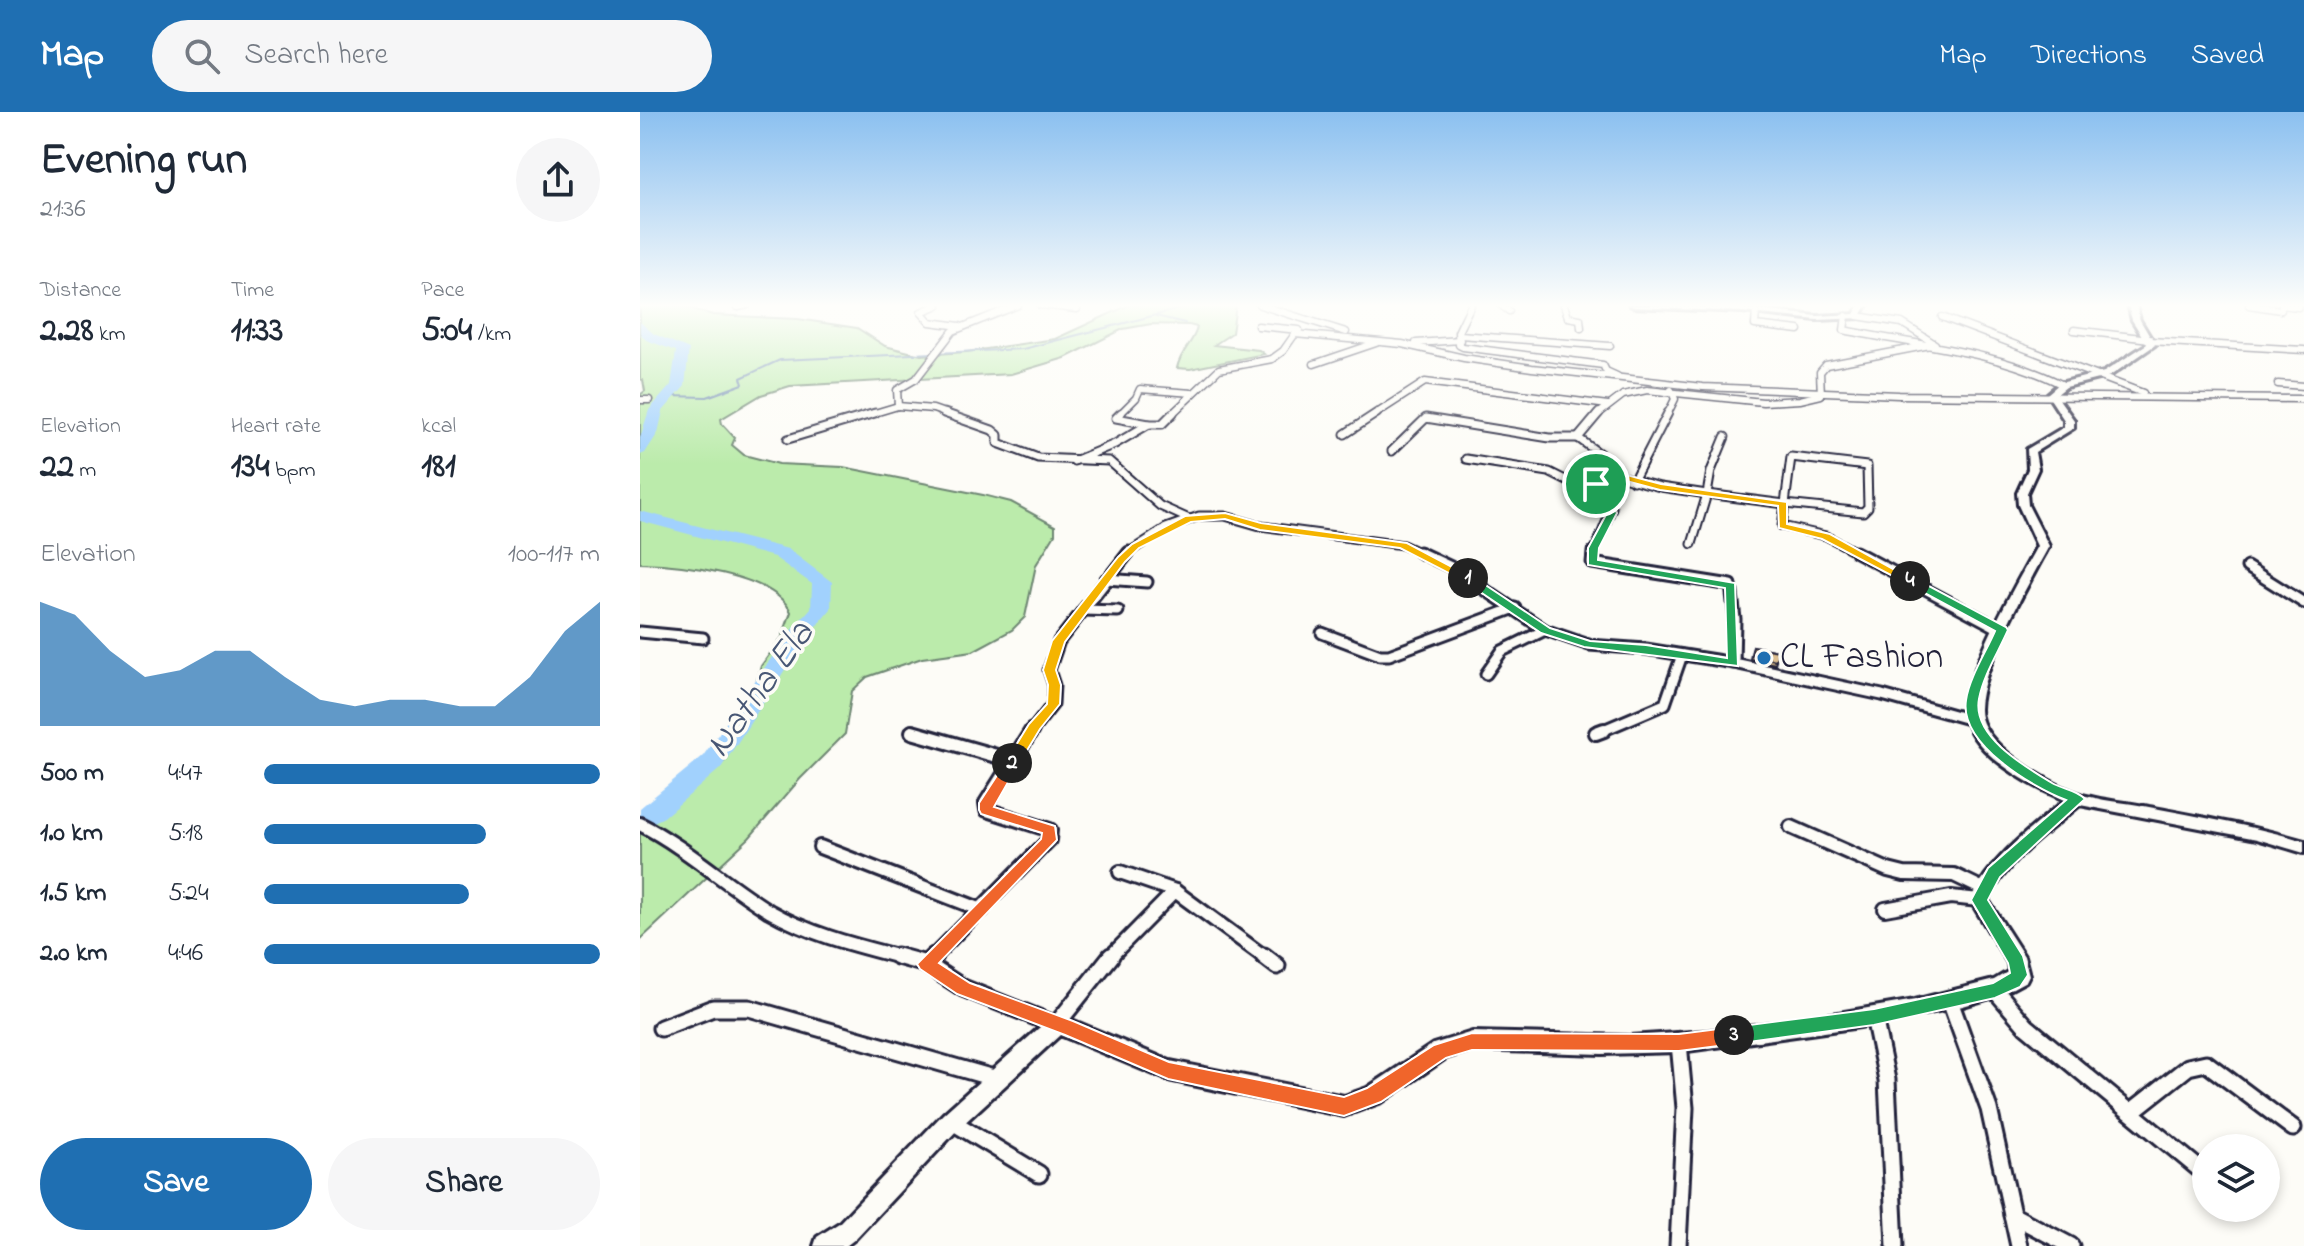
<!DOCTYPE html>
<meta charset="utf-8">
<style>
body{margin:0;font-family:"Indie Flower",sans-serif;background:#f6f6f7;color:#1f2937;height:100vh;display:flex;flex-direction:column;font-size:30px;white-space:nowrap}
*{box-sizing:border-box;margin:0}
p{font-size:26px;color:#747a83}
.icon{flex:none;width:44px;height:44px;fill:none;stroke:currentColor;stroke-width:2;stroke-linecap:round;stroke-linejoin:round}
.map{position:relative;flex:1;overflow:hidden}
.side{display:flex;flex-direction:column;background:#fff;width:640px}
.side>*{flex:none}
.tools{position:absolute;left:1552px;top:1022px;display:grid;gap:16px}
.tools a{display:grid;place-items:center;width:88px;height:88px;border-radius:50%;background:#fff;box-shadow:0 4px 12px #0003;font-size:40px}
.pin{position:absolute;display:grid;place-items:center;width:68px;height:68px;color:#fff;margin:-34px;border:4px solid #fff;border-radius:50%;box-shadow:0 2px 8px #0007}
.km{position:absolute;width:40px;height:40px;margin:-20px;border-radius:50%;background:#222;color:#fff;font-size:22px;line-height:40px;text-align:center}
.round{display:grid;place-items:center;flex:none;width:84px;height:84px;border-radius:42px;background:#f6f6f7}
.overview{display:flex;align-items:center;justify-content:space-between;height:136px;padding:0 40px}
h1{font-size:44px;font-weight:800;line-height:60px}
.figures{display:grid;grid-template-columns:repeat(3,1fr);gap:12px;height:136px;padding:8px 40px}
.figures div{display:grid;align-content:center}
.figures b{font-size:34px;font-weight:800}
.figures small{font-size:22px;font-weight:400}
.figures p{font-size:22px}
.chart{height:224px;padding:16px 40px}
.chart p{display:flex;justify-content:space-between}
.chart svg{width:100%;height:144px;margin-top:8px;fill:#1f6fb2;opacity:.7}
.button{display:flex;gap:16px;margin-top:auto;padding:16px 40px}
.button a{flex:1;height:92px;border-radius:48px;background:#1f6fb2;color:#fff;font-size:32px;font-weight:800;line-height:92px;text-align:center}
.button a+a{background:#f6f6f7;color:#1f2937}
ul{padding:0 40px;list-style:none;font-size:26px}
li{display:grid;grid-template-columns:128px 96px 1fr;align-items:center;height:60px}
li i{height:20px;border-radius:10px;background:#1f6fb2}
header{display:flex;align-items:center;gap:48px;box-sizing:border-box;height:112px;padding:0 40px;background:#1f6fb2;color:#fff}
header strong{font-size:38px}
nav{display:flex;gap:44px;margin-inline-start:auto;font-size:28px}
.search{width:560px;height:72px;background:#f6f6f7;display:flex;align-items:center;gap:20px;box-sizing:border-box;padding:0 28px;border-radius:44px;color:#747a83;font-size:30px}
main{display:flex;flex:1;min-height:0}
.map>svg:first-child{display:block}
.green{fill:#bbebab;stroke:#6e8673;stroke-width:2}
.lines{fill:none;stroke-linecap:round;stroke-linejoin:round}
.stream{stroke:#6e8baf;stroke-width:2}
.river{fill:#a1d1fd;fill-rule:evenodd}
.street-far4-casing{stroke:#22223b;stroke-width:9}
.street-far3-casing{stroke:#22223b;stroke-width:11}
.street-far2-casing{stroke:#22223b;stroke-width:15}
.street-far1-casing{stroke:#22223b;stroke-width:18}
.street-casing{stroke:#22223b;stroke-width:21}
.secondary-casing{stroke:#22223b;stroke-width:6}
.street-far4{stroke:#fdfcf7;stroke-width:6}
.street-far3{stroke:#fdfcf7;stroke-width:7}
.street-far2{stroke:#fdfcf7;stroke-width:9}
.street-far1{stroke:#fdfcf7;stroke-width:12}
.street{stroke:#fdfcf7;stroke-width:15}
.secondary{fill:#fdfcf7;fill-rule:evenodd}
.wall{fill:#bda37c;stroke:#22223b;stroke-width:2}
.building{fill:#dcbe90;stroke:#22223b;stroke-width:2}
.split-1{fill:#22a559;stroke:#fff;stroke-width:2}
.split-2{fill:#f5b400;stroke:#fff;stroke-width:2}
.split-3{fill:#f0652b;stroke:#fff;stroke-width:2}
.split-4{fill:#22a559;stroke:#fff;stroke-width:2}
.split-5{fill:#f5b400;stroke:#fff;stroke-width:2}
.poi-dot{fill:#1f6fb2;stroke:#fdfcf7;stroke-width:3}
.labels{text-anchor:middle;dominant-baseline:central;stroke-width:7;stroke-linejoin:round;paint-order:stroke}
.poi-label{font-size:36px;fill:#22223b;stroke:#fdfcf7;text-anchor:start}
.water-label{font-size:38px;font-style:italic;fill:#485775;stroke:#fdfcf7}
</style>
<header>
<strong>Map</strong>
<div class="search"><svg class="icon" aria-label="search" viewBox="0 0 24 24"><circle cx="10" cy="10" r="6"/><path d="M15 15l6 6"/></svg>Search here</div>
<nav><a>Map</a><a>Directions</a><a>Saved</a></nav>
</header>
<main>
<section class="side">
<div class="overview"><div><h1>Evening run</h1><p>21:36</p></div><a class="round"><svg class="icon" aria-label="share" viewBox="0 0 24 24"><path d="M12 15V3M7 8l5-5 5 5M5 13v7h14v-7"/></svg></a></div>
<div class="figures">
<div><p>Distance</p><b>2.28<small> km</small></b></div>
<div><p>Time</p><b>11:33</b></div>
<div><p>Pace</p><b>5:04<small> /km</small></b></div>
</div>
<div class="figures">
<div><p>Elevation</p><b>22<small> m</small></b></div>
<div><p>Heart rate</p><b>134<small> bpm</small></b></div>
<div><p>kcal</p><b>181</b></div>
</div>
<div class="chart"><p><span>Elevation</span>100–117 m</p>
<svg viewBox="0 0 160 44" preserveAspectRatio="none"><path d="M0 44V6L10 10L20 21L30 29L40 27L50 21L60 21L70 29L80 36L90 38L100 36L110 36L120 38L130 38L140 29L150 15L160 6V44z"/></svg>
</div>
<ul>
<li><b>500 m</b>4:47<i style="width:100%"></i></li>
<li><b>1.0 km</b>5:18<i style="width:66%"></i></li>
<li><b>1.5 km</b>5:24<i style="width:61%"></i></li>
<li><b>2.0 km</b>4:46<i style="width:100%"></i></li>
</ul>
<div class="button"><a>Save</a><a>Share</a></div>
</section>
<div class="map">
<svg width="1664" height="1134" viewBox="0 0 1664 1134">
<rect width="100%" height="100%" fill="#fdfcf7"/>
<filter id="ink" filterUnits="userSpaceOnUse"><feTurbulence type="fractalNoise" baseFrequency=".0125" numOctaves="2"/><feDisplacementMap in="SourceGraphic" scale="16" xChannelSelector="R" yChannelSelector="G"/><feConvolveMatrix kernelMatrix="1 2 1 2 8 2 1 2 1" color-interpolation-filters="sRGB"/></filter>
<g filter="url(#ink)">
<path class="green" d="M0,193H39L73,203L158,207L217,216L245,234L281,243L326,240L415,227L489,193H596L592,221L574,233L619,238L624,242L550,257L537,256C541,237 554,231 557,215L549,213L511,212L483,217L425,246L371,262L150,274L121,283L81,307L82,312L95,326L92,333L104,343L139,352L203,355L343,383L371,390L415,414V422L396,453L385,505L372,518L333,539L282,546L227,565L212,579L205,622L160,667L109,726L0,828V715L86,648L91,631L103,614L121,554L142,525L151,500C133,461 38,452 0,451V283L5,279L3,268L0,267Z"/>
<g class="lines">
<g class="stream">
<polyline points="516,204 545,211"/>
<polyline points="29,284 67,285 103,272 101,266 140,248 383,237 555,193"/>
</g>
<g class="river">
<polygon points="0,210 14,222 49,237 45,274 23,299 18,321 5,341 0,343 0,326 9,298 31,273 36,239 6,228 0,221"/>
<polygon points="0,399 148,437 192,470 191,497 163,530 81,656 24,705 0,717 0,696 63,644 148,522 171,496 172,472 134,445 0,409"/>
</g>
<defs>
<g id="street-far4">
<polyline points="298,193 281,200 290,210 320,214"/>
<polyline points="400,193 437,197"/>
<polyline points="620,193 706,220"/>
<polyline points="831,193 818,220 819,233 823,235 963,253 966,259 977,264"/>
<polyline points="861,193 869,199"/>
<polyline points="924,193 928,205 940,207 941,216"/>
<polyline points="1609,193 1641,198"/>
<polyline points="1642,193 1658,195"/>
<polyline points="98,195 107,193"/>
<polyline points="1116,199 1115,213 1159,218"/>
<path d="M1206,204L1204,218C1279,234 1354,238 1423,273"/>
<polyline points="1302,205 1503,281"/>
<polyline points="618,214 659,218"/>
<polyline points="1434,218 1510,227"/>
<polyline points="820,223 970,234"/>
<polyline points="1510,229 1664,238"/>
<polyline points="776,231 820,228"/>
<polyline points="674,252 736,231"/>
<polyline points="1638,272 1664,274"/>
<polyline points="0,288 9,288"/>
<polyline points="228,303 258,294"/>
<polyline points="310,303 293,297 258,294 257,278 276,267 313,219 378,193"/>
<polyline points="479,303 496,286 500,277 552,281"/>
<polyline points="531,303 579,257 632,247 643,239 655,222 762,232 824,246 892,256 1063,275 1259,283 1664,287"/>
<polyline points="734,303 785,270 968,293"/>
<polyline points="957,303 983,283 1007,278 1123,290 1160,288 1181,283 1180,260 1186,253 1295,232 1262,211 1217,204"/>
<polyline points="1027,303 1035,287 1031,278"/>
</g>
<g id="street-far3">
<polyline points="304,301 352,318 358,323 358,331 398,346 469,349 520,394 549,407"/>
<polyline points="481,301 476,306 509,312"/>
<polyline points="959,301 938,326 960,342 968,356 979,364 1020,375 1067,382 1071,359 1085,325"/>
<polyline points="705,322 737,301"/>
<polyline points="148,327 235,301"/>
<polyline points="752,339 786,306 910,326 938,326"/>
<polygon points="1151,345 1227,354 1228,395 1223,400 1145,392"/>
<polyline points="826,347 909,360 941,376 979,364"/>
<polyline points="434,349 475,332 509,312 522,312 533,301"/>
<polyline points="993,369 1028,301"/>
<polyline points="941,376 972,396 953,442"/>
<polyline points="1145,392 1142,414 1186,424 1220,442"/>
<polyline points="1052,432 1067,382 1145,392"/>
<polyline points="486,442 526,416 559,404 585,404 620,414 763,433 783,442"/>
</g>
<g id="street-far2">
<polyline points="779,440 811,455 905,518 949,533 1006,537 1094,551 1242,583 1332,608"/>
<polyline points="953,440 952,451 1091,473 1095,507 1094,551"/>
<polyline points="1216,440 1362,518"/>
<polyline points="1607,455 1664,491"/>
<polyline points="466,467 507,470"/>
<polyline points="443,498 478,499"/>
<polyline points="0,520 63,526"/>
<polyline points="682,521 740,543 749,543 875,496"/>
<polyline points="846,562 862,539 905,518"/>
<polyline points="391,620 413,592 414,573 409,558 419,529 489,440"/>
<polyline points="959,620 1025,592 1042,543"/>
</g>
<g id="street-far1">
<polyline points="272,620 374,649"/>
<polyline points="956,621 964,618"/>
<path d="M0,712C47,736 85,772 129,799C171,823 218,834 264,846"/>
<polyline points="1151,715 1248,758 1264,762 1314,763 1343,777"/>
<polyline points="180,735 342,798"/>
<polyline points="480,760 535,779 626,846"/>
<polyline points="1245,797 1311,785 1339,788"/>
<polyline points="292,846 409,728 410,718 347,698 346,691 392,618"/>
<polyline points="469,846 535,779"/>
</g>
<g id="street">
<polyline points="257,844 286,852 323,876 416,913 471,844"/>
<polyline points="624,844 637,854"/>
<polyline points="286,852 294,844"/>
<polyline points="1355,878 1386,914 1558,1056"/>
<polyline points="1310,889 1349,997 1379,1134"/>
<polyline points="1234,905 1247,968 1255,1134"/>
<polyline points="21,916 73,896 109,896 357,967"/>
<polyline points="1491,1000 1548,955 1566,951 1653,1016"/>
<polyline points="311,1009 399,1062"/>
<polyline points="1372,1103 1431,1134"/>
<polyline points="1038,1134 1045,996 1039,931"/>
</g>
<g id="secondary">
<polygon points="990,193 1103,196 1177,204 1214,202 1220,193 1227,193 1220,206 1177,208 1103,200 994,195"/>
<path d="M1488,193H1496L1500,208L1515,233L1470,264L1426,275L1416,283L1434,308V316L1395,340L1398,357L1387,381L1388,393L1409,434C1388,473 1341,554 1340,597C1339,633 1407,670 1437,681C1459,689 1486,690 1509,695C1561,705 1613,714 1664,729V741L1617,727L1440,693C1407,721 1367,748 1348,788L1384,844L1389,863L1386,869L1360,883L1323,894L1220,915L1040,940L962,942L832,938L806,946L742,990L704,1004L528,968L420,923L319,1016L215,1127L206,1134H174L177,1125L199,1111L303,1002L409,907L416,904L427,906L530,949L704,984L727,976L793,932L832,920L989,924L1068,919L1163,907L1275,888L1354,868L1369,859L1368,851L1330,788C1352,745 1389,718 1425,688C1394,675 1335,644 1327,609C1317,572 1378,469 1397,434L1378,393L1377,381L1388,357L1387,337L1424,315V308L1407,282L1420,271L1464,260L1507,232L1492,208Z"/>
</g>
</defs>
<use href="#street-far4" class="street-far4-casing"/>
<use href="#street-far3" class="street-far3-casing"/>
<use href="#street-far2" class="street-far2-casing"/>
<use href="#street-far1" class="street-far1-casing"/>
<use href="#street" class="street-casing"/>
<use href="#secondary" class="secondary-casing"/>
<use href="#street-far4" class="street-far4"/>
<use href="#street-far3" class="street-far3"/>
<use href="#street-far2" class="street-far2"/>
<use href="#street-far1" class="street-far1"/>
<use href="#street" class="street"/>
<use href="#secondary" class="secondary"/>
</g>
<polygon class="wall" points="1113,534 1138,539 1135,552 1110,547"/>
<polygon class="building" points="1113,534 1138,539 1136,548 1111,543"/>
</g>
<linearGradient id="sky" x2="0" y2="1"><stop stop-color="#8bc0f0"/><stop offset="0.55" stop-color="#fefefb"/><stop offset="1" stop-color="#fefefb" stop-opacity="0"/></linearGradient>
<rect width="1664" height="352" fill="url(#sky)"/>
<polygon class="split-1" points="952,370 961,372 949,377 970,389 977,401 959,436 958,448 1095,471 1098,554 944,535 901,521 824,469 824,464 832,464 910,516 950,529 1006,533 1087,546 1085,476 948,453 948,436 967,401 962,393 936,376"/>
<polygon class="split-2" points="585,401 621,411 767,431 833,466 824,469 760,436 620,418 585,407 551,410 499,436 485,450 425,530 416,558 421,573 420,592 400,617 377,655 367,655 365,651 389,612 407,592 408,573 403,558 412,529 478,445 492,432 545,404"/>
<polygon class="split-3" points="372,647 379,651 354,695 415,714 417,728 299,851 330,871 433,909 529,950 704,985 727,976 794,933 832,921 1039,922 1094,915 1101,917 1104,923 1101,929 1094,932 1039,939 832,938 806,946 741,990 704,1004 528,967 425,923 317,882 280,857 277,852 401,727 402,721 341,702 339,698 339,691 367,648"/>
<path class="split-4" d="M1266,466H1274L1366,515L1368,518C1359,539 1343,564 1339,587C1332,624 1384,654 1412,671C1422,677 1437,678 1445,687L1360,765L1348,788L1383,844L1388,863L1380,875L1355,886L1234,913L1094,932L1087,929L1085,923L1087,917L1094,915L1234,897L1353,871L1370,861L1368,851L1331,788L1348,756L1426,688C1392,675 1319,632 1326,588C1329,566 1346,540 1355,519L1266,471Z"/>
<polygon class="split-5" points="979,361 1021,372 1147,390 1147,412 1190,422 1275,469 1266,471 1182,427 1139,416 1138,394 1020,378 979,367 956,375 951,372"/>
<circle class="poi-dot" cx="1124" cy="546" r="8"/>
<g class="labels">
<g class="poi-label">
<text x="1140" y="546">CL Fashion</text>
</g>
<g class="water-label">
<text transform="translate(121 578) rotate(-54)">Natha Ela</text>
</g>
</g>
</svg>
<div class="tools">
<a><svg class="icon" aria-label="layers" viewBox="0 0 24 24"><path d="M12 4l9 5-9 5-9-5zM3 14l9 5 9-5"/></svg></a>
</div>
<div class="pin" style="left:956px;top:372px;background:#1e9e55"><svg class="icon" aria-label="arrive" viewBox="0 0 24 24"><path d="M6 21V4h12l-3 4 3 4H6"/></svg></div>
<b class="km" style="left:828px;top:466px">1</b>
<b class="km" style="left:372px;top:651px">2</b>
<b class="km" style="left:1094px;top:923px">3</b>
<b class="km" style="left:1270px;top:469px">4</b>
</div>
</main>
